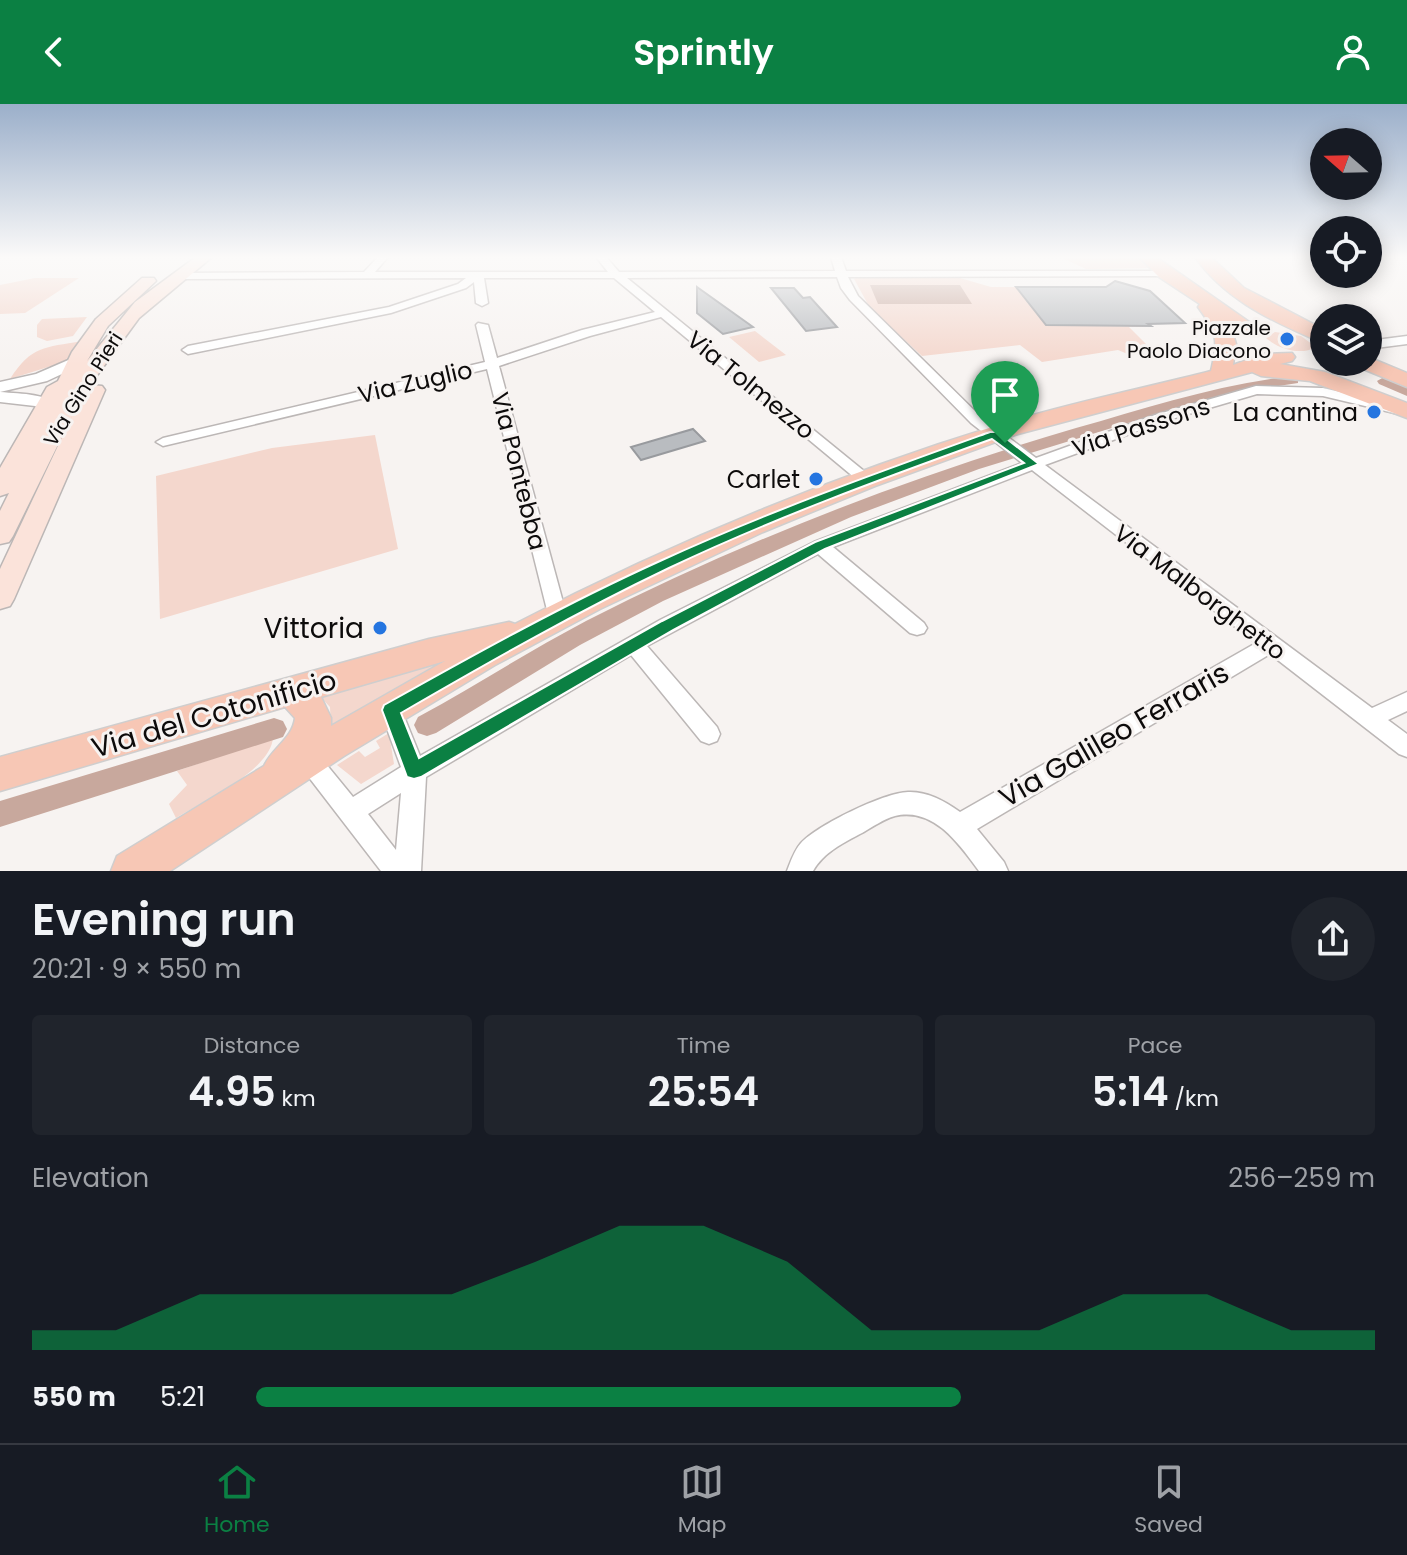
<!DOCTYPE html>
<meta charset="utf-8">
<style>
body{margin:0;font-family:Poppins,sans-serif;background:#20242c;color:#f1f3f6;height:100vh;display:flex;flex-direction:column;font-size:30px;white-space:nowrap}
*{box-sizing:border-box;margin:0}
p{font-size:26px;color:#9ea1a6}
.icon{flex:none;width:44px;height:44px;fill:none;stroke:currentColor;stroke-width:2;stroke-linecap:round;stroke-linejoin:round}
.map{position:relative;height:767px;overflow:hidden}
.sheet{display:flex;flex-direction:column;background:#171b24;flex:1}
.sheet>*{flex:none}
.needle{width:52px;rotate:290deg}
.buttons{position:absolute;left:1310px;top:24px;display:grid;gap:16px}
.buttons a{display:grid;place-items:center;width:72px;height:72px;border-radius:50%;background:#171b24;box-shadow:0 4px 20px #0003;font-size:40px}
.pin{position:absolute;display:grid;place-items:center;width:68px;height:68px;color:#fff;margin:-82px -34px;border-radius:50% 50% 50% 0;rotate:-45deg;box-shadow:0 0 8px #0007}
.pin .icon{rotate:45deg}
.round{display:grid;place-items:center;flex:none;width:84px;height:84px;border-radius:42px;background:#20242c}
.overview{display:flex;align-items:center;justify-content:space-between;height:136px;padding:0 32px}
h1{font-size:44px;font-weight:600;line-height:60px}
.stats{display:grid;grid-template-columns:repeat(3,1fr);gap:12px;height:136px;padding:8px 32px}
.stats div{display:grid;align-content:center;border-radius:8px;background:#20242c;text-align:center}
.stats b{font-size:40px;font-weight:600}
.stats small{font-size:22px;font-weight:400}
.stats p{font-size:22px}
.chart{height:224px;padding:16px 32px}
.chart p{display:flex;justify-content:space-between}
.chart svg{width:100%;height:144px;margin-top:8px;fill:#0b8043;opacity:.7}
ul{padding:0 32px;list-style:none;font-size:26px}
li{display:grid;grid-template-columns:128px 96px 1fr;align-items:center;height:60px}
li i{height:20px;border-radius:10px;background:#0b8043}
header{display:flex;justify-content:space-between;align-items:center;height:104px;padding:0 32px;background:#0b8043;color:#fff;font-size:36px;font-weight:600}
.dock{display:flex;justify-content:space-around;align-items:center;height:112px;border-top:2px solid #363941;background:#171b24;font-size:22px;color:#9ea1a6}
.dock a{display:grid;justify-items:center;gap:4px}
.dock .on{color:#0b8043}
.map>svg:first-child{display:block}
.green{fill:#f4d7cd}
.water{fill:#c8a89d}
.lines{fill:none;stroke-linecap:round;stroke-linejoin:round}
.canal{fill:#c8a89d;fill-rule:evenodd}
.building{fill:#b9bcc0;stroke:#989a9e;stroke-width:2}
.minor-casing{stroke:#bcb7b6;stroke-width:3}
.tertiary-casing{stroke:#bcb7b6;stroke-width:3}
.secondary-casing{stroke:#bcb7b6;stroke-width:3}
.primary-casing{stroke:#cfcece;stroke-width:3}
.minor{fill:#fff;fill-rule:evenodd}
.tertiary{fill:#fff;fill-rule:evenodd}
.secondary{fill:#fbe3da;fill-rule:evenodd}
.primary{fill:#f7c7b5;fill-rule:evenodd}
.route{fill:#0b8043;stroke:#fff;stroke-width:2;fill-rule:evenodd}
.poi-dot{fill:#2575e0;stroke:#f7f3f1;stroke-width:3}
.labels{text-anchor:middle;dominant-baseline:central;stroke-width:6;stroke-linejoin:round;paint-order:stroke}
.far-poi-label{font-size:20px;fill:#0d0b0b;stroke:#f7f3f1;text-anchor:end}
.far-street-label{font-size:20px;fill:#0d0b0b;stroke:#f7f3f1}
.street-label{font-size:24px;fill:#0d0b0b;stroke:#f7f3f1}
.poi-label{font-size:24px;fill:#0d0b0b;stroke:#f7f3f1;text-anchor:end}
.near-poi-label{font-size:28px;fill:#0d0b0b;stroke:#f7f3f1;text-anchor:end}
.near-street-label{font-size:28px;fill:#0d0b0b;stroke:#f7f3f1}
</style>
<header><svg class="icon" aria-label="back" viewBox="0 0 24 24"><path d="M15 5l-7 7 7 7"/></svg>Sprintly<svg class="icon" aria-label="person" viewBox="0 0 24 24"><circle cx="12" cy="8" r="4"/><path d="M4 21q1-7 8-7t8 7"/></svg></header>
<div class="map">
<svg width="1407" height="767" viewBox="0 0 1407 767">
<rect width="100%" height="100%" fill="#f7f3f1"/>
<g class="green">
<polygon points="1060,153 1138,153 1149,164 1086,165"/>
<polygon points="862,172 953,172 991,183 1099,183 1144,223 1129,223 1146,240 1130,251 1118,246 1042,258 1020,241 922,252 870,204 854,175"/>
<polygon points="35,174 79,174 25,209 0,210 0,181"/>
<polygon points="87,213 73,232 47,237 37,233 37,221 42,215"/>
<polygon points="755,227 786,251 759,258 729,233"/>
<path d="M1275,228L1301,232L1316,243C1301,252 1278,245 1266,234Z"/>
<path d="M82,237L64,258L10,275C32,241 44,244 82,237Z"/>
<polygon points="375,331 398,445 160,515 156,372 272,344"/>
<polygon points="496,541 331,625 330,603 316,588"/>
<polygon points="389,629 394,660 361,680 337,661 359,647 365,653 380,644 376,637"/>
<path d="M273,634C270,667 203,697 176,714L169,700L187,681L177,667Z"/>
</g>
<polygon class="water" points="870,181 960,181 972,200 878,200"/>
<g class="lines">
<g class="canal">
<path d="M1293,272L1298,273V279L1245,287L1180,303L979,365L851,413L663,497L580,541L436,629L427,632L418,629L414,621L418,613C475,582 529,547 586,517C743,437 907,374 1076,324C1147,304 1218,280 1293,272Z"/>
<polygon points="1384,273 1407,282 1407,292 1379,280 1377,277"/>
<polygon points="274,614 283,617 287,625 283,633 0,723 0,697"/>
</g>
</g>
<g class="building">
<polygon points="1115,177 1150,187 1185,219 1148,220 1151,222 1046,221 1016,183 1106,183"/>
<polygon points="697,183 753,223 723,230 697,209"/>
<polygon points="771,184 794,184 803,194 810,193 837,223 806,227"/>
<polygon points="693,325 705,337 641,356 631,343"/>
</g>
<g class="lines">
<defs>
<g id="minor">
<path d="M378,153H388L375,168H608L596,153H606L619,168L835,167L831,153H841L846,167H1169V171L1165,172L848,173L858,192L981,313L1036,354L1155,311L1256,282L1323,284L1407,304V312L1323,292L1257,290L1165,317L1045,361L1372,604L1407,588V607L1388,616L1407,630V653L1399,650L1270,550L977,725L1004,758L1008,767H979C959,740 934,703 895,712C884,715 872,723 862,729C843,739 824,748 813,767H787C791,757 794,747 801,739C818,721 883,689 908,688C926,687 945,697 960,708L1256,539L1032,366L833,443L924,519L927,524L924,529L917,531L910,529L818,450L647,542L717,623L720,630L717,637L709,640L701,637L631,551L426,673L421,767H381L301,663L297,656L301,649L309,646L317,649L353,693L401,663L380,606L383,600L391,597L399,600L420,652L660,516L814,438L1022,359L971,319L850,196L841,184L837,173L627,174L875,376L867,381L861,379L661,213L590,232L499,262L567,513L564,518L557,520L550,518L487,265L163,342L156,338L163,334L485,258L476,221L478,219L488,221L497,254L582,226L655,208L614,174H484L488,199L482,202L476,199L474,178L466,184L391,209L188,250L182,246L188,242L389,203L458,180L466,174L180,175L175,172L180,169L364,168ZM401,689L396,746L368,710Z"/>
<polygon points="1407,232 1407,240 1368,245 1368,237"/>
</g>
<path id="tertiary" d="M73,254L79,256V262L47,277L0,288C23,290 48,289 65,306L62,310H50L35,302L0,298V278L36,270Z"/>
<polygon id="secondary" points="196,153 212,153 139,214 90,281 102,282 105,286 14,495 10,502 0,505 0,465 73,310 13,432 9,438 0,440 0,407 9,389 0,392 0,364 47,283 58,277 72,248 96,215 142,174 154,174 156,177 108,222 87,257 135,198"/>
<g id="primary">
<path d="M1139,153H1156L1252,220L1254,224L1252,228L1245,230L1230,220L1236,240L1233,261L1263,250L1292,249L1295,253L1292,257L1280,260L1325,268L1407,299V314L1310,277L1261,272L1252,268L1018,330L875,382L763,428L600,505L495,561L344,652L170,767H111L117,752L264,662C272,644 293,634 295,614L285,603L0,687V653L429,535L509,518L515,520C669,440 833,372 999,321C1069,299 1141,285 1211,267C1218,236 1218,230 1198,203L1200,200L1159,173ZM445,557L331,622V614L321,593Z"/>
<path d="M1195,153H1211L1244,184L1323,225L1324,231L1316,235L1309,233C1266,214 1223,193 1195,153Z"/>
<polygon points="1368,253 1407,269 1407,283 1356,262 1353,258 1368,258"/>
</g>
</defs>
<use href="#minor" class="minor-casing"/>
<use href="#tertiary" class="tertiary-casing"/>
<use href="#secondary" class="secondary-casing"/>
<use href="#primary" class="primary-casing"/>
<use href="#minor" class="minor"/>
<use href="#tertiary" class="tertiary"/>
<use href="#secondary" class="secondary"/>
<use href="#primary" class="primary"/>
</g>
<linearGradient id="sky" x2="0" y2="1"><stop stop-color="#9bafca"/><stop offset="0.59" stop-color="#fbfaf9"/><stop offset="1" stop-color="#fbfaf9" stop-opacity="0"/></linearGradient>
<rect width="1407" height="260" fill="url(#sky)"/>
<path class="route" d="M990,328H998L1039,360L825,445L673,526L421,673L414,675L407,673L382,606L384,601C475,550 565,500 660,457C767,408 879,368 990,328ZM992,335L1024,359L815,438L662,517L419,654L401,609C489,558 577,508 669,464C774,414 884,374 992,335Z"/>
<g class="poi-dot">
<circle cx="1287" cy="235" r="8"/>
<circle cx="1374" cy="308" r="8"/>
<circle cx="816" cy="375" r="8"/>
<circle cx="380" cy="524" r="8"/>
</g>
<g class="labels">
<g class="far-poi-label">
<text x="1271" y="224">Piazzale<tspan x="1271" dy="23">Paolo Diacono</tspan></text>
</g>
<g class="far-street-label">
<text transform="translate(83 285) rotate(-58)">Via Gino Pieri</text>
</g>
<g class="street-label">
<text transform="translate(415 278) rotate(-13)">Via Zuglio</text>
<text transform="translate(751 281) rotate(39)">Via Tolmezzo</text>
<text transform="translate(1141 323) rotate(-18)">Via Passons</text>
<text transform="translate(519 367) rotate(76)">Via Pontebba</text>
<text transform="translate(1200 488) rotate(37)">Via Malborghetto</text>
</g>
<g class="poi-label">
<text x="1358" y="308">La cantina</text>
<text x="800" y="375">Carlet</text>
</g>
<g class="near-poi-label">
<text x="364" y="524">Vittoria</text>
</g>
<g class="near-street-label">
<text transform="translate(214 610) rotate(-16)">Via del Cotonificio</text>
<text transform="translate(1114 631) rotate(-30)">Via Galileo Ferraris</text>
</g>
</g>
</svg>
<div class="buttons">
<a><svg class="needle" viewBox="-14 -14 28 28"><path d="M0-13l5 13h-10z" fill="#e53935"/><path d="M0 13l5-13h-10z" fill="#9ea1a6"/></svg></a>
<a><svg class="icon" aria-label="locate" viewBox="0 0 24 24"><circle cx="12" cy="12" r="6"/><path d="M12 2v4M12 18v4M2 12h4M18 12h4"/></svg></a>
<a><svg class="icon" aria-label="layers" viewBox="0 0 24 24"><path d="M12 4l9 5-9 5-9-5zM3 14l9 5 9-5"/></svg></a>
</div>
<div class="pin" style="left:1005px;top:339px;background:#1e9e55"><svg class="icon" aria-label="arrive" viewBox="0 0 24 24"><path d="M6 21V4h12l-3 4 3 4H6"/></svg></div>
</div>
<section class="sheet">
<div class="overview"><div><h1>Evening run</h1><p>20:21 · 9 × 550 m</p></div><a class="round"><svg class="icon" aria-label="share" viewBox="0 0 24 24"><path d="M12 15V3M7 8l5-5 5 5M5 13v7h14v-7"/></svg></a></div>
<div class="stats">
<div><p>Distance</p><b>4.95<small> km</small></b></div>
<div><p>Time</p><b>25:54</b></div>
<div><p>Pace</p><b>5:14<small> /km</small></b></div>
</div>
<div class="chart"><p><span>Elevation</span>256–259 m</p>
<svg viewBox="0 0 160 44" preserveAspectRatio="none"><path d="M0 44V38L10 38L20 27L30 27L40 27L50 27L60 17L70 6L80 6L90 17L100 38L110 38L120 38L130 27L140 27L150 38L160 38V44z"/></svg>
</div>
<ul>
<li><b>550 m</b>5:21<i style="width:63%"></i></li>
</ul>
</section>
<nav class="dock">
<a class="on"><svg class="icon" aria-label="home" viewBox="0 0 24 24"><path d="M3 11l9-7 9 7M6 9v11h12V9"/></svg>Home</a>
<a><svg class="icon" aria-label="map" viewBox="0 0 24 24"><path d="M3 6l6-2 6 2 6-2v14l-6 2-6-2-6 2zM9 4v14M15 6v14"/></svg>Map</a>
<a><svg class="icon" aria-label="saved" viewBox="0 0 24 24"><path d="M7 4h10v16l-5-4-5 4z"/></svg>Saved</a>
</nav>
